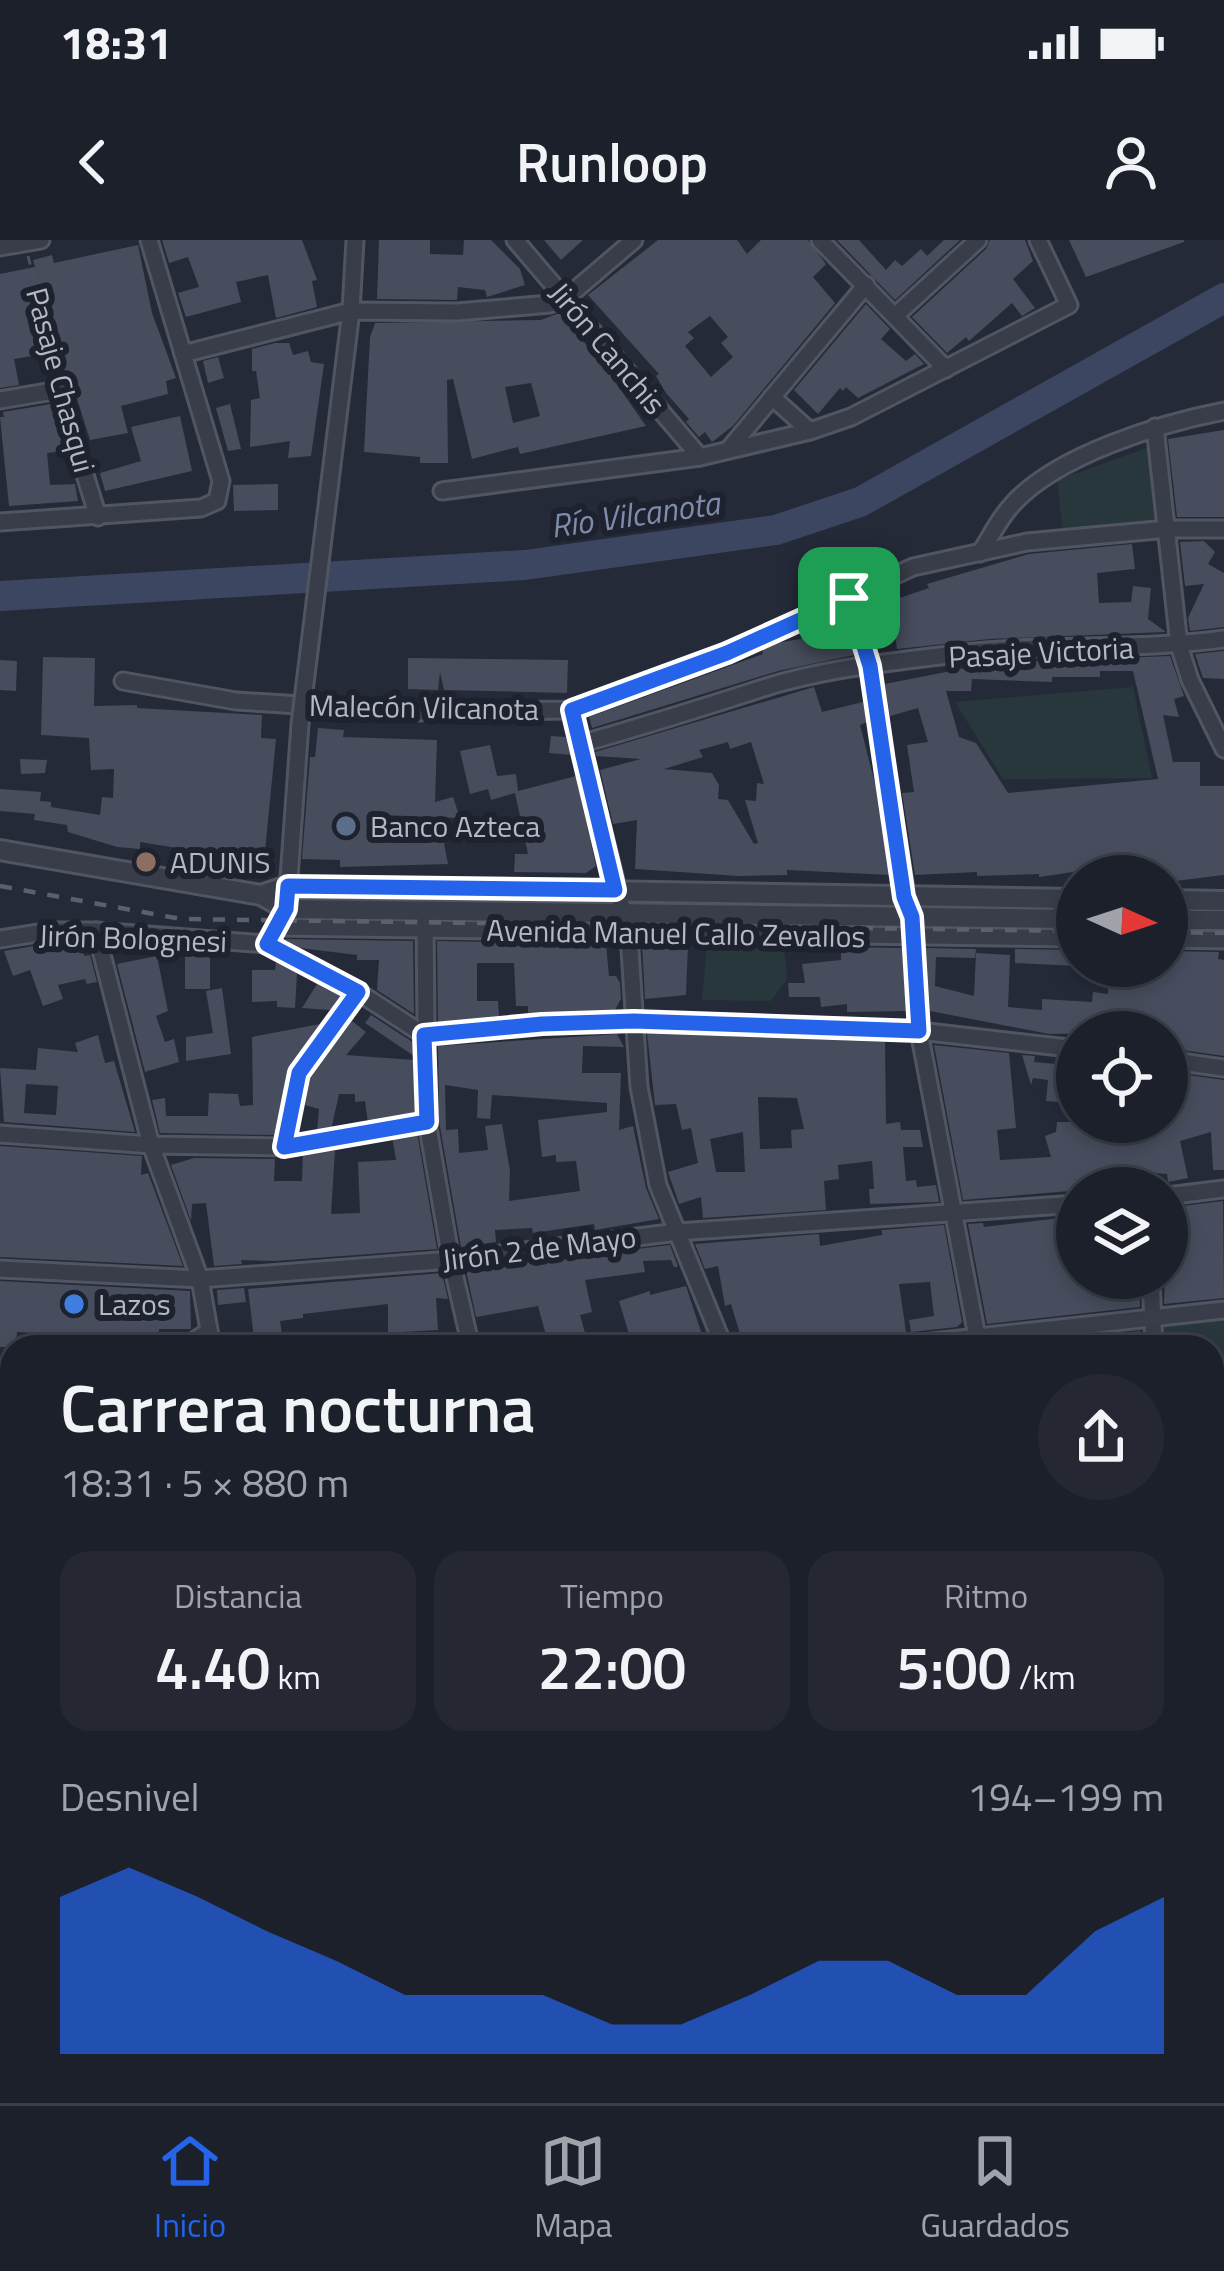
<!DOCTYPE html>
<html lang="es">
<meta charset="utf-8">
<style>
body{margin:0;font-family:"Titillium Web",sans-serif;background:#252833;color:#f1f3f6;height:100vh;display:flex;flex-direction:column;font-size:45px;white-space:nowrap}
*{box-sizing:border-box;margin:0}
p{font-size:39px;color:#a0a3a9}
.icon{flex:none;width:66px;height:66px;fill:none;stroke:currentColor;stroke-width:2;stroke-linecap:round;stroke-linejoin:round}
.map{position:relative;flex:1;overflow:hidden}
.details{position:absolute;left:0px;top:1095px;width:1224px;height:768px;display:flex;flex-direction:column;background:#1c202b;border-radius:36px 36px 0 0;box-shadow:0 6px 18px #0003,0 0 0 3px #3a3e47}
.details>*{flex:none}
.needle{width:78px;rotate:93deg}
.tools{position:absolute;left:1056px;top:615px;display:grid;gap:24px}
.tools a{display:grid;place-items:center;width:132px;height:132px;border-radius:50%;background:#1c202b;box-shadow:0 6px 18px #0003,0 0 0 3px #3a3e47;font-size:60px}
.pin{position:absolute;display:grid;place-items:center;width:102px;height:102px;color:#fff;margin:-51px;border-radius:24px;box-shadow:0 6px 18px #0006}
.round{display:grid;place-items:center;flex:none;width:126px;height:126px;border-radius:63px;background:#252833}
.head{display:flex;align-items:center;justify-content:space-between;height:204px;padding:0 60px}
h1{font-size:66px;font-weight:600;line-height:90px}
.stats{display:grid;grid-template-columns:repeat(3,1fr);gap:18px;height:204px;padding:12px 60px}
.stats div{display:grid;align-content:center;border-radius:30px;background:#252833;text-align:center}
.stats b{font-size:60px;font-weight:600}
.stats small{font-size:33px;font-weight:400}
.stats p{font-size:33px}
.chart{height:336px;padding:24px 60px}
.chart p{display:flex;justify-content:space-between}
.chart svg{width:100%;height:216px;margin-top:12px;fill:#2563eb;opacity:.7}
.status{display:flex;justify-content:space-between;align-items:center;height:84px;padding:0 60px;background:#1c202b;direction:ltr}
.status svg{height:33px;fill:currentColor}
header{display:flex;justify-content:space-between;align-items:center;height:156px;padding:0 60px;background:#1c202b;font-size:54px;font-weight:600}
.menu{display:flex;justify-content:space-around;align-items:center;height:168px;border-top:3px solid #3a3e47;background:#1c202b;font-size:33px;color:#a0a3a9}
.menu a{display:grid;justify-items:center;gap:6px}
.menu .on{color:#2563eb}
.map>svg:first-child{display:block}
.green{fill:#28373b}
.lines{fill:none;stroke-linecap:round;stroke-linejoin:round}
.river{stroke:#3d4660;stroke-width:30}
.building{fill:#474d5d;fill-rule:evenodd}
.service-casing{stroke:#515561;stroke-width:14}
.minor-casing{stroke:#515561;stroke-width:21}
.tertiary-casing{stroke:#515561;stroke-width:24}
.path{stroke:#455257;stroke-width:3;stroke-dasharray:9 9;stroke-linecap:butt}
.service{stroke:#383d49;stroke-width:8}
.minor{stroke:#383d49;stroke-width:15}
.tertiary{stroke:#383d49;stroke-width:18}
.rail{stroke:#5b6070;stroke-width:4.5;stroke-dasharray:12 12;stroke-linecap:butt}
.minor-bridge-casing{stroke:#515561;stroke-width:21;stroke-linecap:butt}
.minor-bridge{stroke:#383d49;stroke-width:15}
.route-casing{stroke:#fff;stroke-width:24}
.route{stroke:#2563eb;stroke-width:15}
.service-dot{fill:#5c6f8a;stroke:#1e222e;stroke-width:4.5}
.education-dot{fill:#8d6e63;stroke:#1e222e;stroke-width:4.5}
.shop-dot{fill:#3f7fe0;stroke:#1e222e;stroke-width:4.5}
.labels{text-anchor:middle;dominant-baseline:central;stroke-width:12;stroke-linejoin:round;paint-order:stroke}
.street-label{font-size:30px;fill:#b4b8c5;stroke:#1e222e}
.poi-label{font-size:30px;fill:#b4b8c5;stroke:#1e222e;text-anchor:start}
.water-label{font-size:33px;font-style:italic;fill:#7f8baa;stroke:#1e222e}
</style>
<div class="status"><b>18:31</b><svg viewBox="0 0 49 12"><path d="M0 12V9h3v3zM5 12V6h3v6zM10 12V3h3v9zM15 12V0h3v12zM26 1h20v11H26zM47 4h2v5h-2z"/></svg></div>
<header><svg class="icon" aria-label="back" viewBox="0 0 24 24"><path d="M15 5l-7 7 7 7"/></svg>Runloop<svg class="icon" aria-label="person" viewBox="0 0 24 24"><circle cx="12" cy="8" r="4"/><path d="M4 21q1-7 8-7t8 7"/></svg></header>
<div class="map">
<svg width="1224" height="1863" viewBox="0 0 1224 1863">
<rect width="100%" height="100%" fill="#252a39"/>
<g class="green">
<polygon points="1147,208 1160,284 1063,296 1057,240"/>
<polygon points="1133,447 1152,538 1003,539 955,462"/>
<polygon points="707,704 784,705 787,739 771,761 702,760"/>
<polygon points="1224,1078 1224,1196 1212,1196 1212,1107 1164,1107 1162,1087"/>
</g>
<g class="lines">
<polyline class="river" points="0,356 525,325 776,290 860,262 1224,58"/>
</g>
<g class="building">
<polygon points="162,0 302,0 317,40 312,41 317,67 276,78 268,35 236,42 241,62 186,77 178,53 199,47 188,17 169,23"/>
<polygon points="379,0 430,0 430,14 463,15 464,0 491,0 520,29 525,45 487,57 485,50 458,47 457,60 377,59"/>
<polygon points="544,0 583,0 561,20"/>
<path d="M658,0H737L747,14L761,0H808L826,24L813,37L835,63L733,186L712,202L705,192L699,197L686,182L689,179L666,153L656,136L659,134L588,55ZM710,76L728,97L721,103L733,117L711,137L685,106L694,98L688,92Z"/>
<polygon points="837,0 859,0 886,30 895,20 902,26 921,9 927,16 944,0 960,0 895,60"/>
<polygon points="990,0 1025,0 1033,21 1013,39 1035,68 1022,76 1012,63 969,101 966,97 947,113 912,77 986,9"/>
<polygon points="1069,0 1184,0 1184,2 1086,37"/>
<polygon points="138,5 152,73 176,138 166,141 168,154 121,166 128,193 90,200 68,130 63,132 57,112 14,119 19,145 0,148 0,34 35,27 33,20 52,15 54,23"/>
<polygon points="866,64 890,89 881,99 906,121 915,114 924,124 858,158 846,147 843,151 840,148 818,174 794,150"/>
<path d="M559,73L602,123L646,186L520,214L518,207L472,219L453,139L447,140L448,223H420V217L364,212L370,97L375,83L541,80ZM531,143L540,176L513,183L505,147Z"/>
<polygon points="275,103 289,103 293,115 308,111 311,122 324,124 311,216 288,218 290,201 250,207 251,160 260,158 256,131 252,131 252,109"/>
<polygon points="218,117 224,138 208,143 203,121"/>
<polygon points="51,164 65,211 47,213 50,245 75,244 78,261 9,266 0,177 4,177 3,172"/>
<polygon points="230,164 241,209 228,211 216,168"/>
<polygon points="180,176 192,231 105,251 100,233 141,221 131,187"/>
<polygon points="1224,190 1224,277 1177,277 1168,199"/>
<polygon points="278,244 278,270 234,271 233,245"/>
<polygon points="1204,301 1215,312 1208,324 1224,333 1224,387 1190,391 1188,378 1204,344 1185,346 1180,302"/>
<polygon points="1132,304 1135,329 1097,333 1099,363 1131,362 1133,346 1151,348 1148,379 1166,392 989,399 897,409 895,396 875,401 867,369 929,348 927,344 1029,314"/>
<polygon points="847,391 854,415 778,431 592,488 589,477 763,414 762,410 777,403"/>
<polygon points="1224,411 1224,439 1203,438 1195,414"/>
<path d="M1170,416L1184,456L1174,459L1179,477L1163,475L1173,522H1200V546H1224V635L1167,642V636L1162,634L1100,636V628L1039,637V634L977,636V632L915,635L902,553L914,552L907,505L928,502L918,468L890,476L885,444L991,423ZM1100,431H1133L1158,539L1008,553L976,503L959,497L946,451H971L972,439L1052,442V437H1100Z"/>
<polygon points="43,417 95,418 94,466 137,465 137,468 262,475 261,498 276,499 264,622 140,602 140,609 117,607 68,592 67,585 34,580 35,574 0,571 0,549 41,552 40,561 51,562 51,567 100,575 102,557 113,558 114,529 91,530 89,498 41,495"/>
<polygon points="408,418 568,420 567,453 444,450 440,432 438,450 408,449"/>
<polygon points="0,420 17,421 16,451 0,450"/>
<path d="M814,447L822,472L863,462L867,482L860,485L878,555L891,635L787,630V635L739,636L635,629L637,580L613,584L600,530L641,519L596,516L595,512ZM728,502L730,509L751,502L764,544L757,543L756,561L745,560L758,603L754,604L728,560L718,559L719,545L712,533L664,529L703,517L699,510Z"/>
<polygon points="318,488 344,490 343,497 437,500 435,562 453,557 460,578 381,575 383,603 428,603 443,598 448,624 340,627 340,620 302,619 310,517 315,517"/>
<polygon points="551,496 566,497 571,515 549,513"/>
<polygon points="490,505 497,536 516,534 518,551 576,536 596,626 586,633 514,632 515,614 528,614 515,553 491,560 488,549 470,554 460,511"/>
<polygon points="20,519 47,520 45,533 21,534"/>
<polygon points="283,699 413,701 414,774 377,750 379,720 357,720 357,715 300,708"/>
<polygon points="437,701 606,704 609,736 616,736 620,743 621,759 615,770 528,773 528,766 516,766 514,723 477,723 477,761 498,761 499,776 438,782"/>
<polygon points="52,703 84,703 84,716 90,715 97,742 87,744 85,739 58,745 63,759 43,766 30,730 13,736 4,711"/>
<polygon points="642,704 688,705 686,755 645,759"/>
<polygon points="841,707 902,708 906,771 847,772 847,764 821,767 820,757 789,757 788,743 805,743 802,724 841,720"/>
<polygon points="926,708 976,709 975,718 936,717 935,746 974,756 976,713 1010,715 1008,767 1042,770 1042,759 1092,762 1093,752 1108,754 1109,726 1168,726 1168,711 1219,712 1218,719 1224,720 1224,816 1167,808 1167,792 1049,794 930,771"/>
<polygon points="1015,709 1077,710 1077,726 1015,723"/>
<polygon points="185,710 210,712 210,749 185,749"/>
<polygon points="157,716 168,771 156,776 165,802 174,799 179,822 145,832 117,724"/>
<polygon points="276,722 297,733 295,768 277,767 277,761 252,762 252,730 275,730"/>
<polygon points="317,744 340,756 330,770 302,768"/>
<polygon points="222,748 231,814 186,821 186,797 213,793 206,751"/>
<polygon points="371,775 414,803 414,816 365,783"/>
<polygon points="352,781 366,792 346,815 414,820 415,875 368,883 365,861 355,862 355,854 339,854 331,890 317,892 319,869 305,865 310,838"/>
<polygon points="320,784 288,830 274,895 160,893 152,860 165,858 166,876 208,876 209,853 238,854 240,866 253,865 252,797"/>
<path d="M647,793L885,802L886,884L900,882L901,890H920L923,907H903L906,941L916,940L917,947L936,945L939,962L870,964L869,949H874L872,921L838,925L839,939L824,941L826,970L703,978L701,957L679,964L668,932L698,923L691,888L682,890L676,864L655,865ZM758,857L797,858L804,889L791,890L792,908L760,909ZM743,892L745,932H716L710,899Z"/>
<path d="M617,794L624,807L583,806L582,833H621L619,890L633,886L646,948L659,979L595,990L594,984L533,993L532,988L495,990L496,1002L461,1007L439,881L438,806ZM445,845L478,850L477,878L490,879L492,855L607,863V872L538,880L542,917L556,915V922L576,921L580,951L509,961L510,931L502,884L485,886L488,910L459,913L458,889L446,890Z"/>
<path d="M98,795L105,823L114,821L135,892L4,882L0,828L36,830L38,808L78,812L75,803ZM26,844L58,846L56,875L24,873Z"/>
<polygon points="934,805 1009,813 1016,888 997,890 1000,920 1051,917 1045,896 1056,892 1057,882 1167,882 1167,856 1173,856 1174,833 1224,840 1224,930 1213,930 1211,892 1180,901 1188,938 1168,942 1167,934 1142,932 1142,945 963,960"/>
<polygon points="1022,815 1035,816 1034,822 1077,826 1077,850 1072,850 1071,863 1046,861 1048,840 1033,838 1031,845"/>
<polygon points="417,892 437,1009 275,1021 241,1020 242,1024 214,1026 206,963 192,964 191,981 171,925 194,918 275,919 274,941 302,941 303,911 330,907 329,911 335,911 331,974 360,973 358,922 396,920 392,896"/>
<polygon points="0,906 142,916 141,935 148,933 183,1026 0,1017"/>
<polygon points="1223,961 1224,1058 1164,1064 1167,968"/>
<polygon points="1077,976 1077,1038 1139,1038 1140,1067 987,1084 968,984 983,983 984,987"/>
<polygon points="944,985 962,1082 957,1087 911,1092 909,1080 934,1076 930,1042 899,1044 906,1092 839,1107 793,1107 793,1104 736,1107 734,1100 741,1097 731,1064 725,1066 718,1026 705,1029 695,1004 819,994 820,1006 882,995 882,990"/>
<polygon points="670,1005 678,1027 674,1027 671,1020 643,1021 645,1032 585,1040 592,1072 580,1075 589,1107 572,1107 571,1100 549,1106 538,1066 476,1077 466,1030"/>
<polygon points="442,1033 448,1059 436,1058 438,1090 402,1092 401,1107 388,1107 388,1064 303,1074 303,1078 280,1081 282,1094 254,1098 248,1049"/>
<polygon points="0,1041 190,1051 191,1089 159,1089 158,1107 67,1107 67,1094 17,1092 16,1107 0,1107"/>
<polygon points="686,1046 706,1107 633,1107 619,1061 650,1051 650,1055"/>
<polygon points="244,1048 246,1062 218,1065 217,1050"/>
<polygon points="1140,1091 1141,1104 997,1107"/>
</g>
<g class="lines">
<defs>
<g id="service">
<polyline points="286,906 425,882"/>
<polyline points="0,1704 12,1623"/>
<polyline points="881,1851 889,1863"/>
<polyline points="349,1863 350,1851"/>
<polyline points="1009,1863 1011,1851"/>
</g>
<g id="minor">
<polyline points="515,0 700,217"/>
<polyline points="820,0 946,129"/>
<polyline points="0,7 41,0"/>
<polyline points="896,75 978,0"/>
<polyline points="183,114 351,71 457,72 550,64 566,58 634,0"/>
<polyline points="772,157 810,191"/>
<polyline points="0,160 59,150 98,277"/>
<polyline points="1155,187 1179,405 1190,440 1224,509"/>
<polyline points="729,209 866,45"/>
<polyline points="442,251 700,217 810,191 851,177 1069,65 1038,0"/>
<polyline points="0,282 201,268 217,261 221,241 149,0"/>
<polyline points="325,282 351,71 355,0"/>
<path d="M980,313C990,298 999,279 1011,266C1054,216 1161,183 1224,171"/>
<polyline points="849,358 870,426 908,667"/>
<polyline points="123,441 236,461 411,472 572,470 727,413 913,327 1027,302 1168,289 1224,289"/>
<polyline points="572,470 629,695 639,847 658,945 724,1107"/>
<path d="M580,504C640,487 698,469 757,450C820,429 891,422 957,414C1045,403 1135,411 1224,399"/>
<polyline points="288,652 300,484"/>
<polyline points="425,683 427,882 451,1020 471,1107"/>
<polyline points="275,687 1077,698"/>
<polyline points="913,690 919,791 979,1107"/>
<polyline points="96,691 151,905 200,1039 212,1107"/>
<polyline points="0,699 51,691 96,691 267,704 358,752 424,795 542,784 635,781 919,791 1077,809"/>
<polyline points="1167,699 1224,700"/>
<polyline points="1167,820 1224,828"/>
<polyline points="0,894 151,905 284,907 299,833 358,752"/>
<polyline points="1167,956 1224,949"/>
<polyline points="0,1029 200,1039 451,1020 678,992 1077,964"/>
<polyline points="1151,1038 1154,1107"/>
<polyline points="185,1107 209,1091"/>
<polyline points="887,1107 1224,1070"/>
<polyline points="1212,1201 1224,1200"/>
<polyline points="0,1209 12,1214"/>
<polyline points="0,1263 12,1237"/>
<polyline points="1212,1277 1224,1271"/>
<polyline points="1212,1407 1224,1406"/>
<polyline points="582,1851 588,1858 602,1859 609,1851"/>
<polyline points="622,1851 638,1851"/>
<polyline points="1198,1851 1200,1863"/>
</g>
<g id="tertiary">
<polyline points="0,610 261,655 286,669 1077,679"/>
<polyline points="261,655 288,646 1077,659"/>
<polyline points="1167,660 1224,661"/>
<polyline points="1167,680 1224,680"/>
</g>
</defs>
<use href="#service" class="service-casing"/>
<use href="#minor" class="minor-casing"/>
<use href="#tertiary" class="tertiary-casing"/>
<polyline class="path" points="28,16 58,135"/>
<use href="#service" class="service"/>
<use href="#minor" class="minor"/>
<use href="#tertiary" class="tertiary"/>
<g class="rail">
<polyline points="0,646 181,679 1077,691"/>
<polyline points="1167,692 1224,693"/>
</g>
<defs>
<polyline id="minor-bridge" points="300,484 325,282"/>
</defs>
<use href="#minor-bridge" class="minor-bridge-casing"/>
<use href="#minor-bridge" class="minor-bridge"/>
</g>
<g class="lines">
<defs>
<polygon id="route" points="849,358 870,426 904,657 912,677 919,791 634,781 542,784 424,795 427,882 284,907 299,833 358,752 267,704 286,669 288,646 615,650 572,470 727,413"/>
</defs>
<use href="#route" class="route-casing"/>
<use href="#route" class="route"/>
</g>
<circle class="service-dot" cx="346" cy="586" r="12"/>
<circle class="education-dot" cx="146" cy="622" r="12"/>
<circle class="shop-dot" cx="74" cy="1064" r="12"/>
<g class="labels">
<g class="street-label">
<text transform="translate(608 108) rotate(50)">Jirón Canchis</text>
<text transform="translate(61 140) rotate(75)">Pasaje Chasqui</text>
<text transform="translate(1041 412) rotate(-3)">Pasaje Victoria</text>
<text transform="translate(424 467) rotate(1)">Malecón Vilcanota</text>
<text transform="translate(676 693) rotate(1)">Avenida Manuel Callo Zevallos</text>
<text transform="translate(133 698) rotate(2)">Jirón Bolognesi</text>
<text transform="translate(539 1008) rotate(-7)">Jirón 2 de Mayo</text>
</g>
<g class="poi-label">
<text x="370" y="586">Banco Azteca</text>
<text x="170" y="622">ADUNIS</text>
<text x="98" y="1064">Lazos</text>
</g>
<g class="water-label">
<text transform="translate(635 274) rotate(-8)">Río Vilcanota</text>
</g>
</g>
</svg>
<div class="tools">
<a><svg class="needle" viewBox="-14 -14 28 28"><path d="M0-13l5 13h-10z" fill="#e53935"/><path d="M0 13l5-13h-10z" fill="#a0a3a9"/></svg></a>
<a><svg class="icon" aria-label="locate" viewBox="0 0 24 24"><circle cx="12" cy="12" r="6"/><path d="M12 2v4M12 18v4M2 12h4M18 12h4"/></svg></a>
<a><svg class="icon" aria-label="layers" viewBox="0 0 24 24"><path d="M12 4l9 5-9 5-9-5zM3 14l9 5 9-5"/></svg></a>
</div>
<div class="pin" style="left:849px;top:358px;background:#1e9e55"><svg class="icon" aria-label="arrive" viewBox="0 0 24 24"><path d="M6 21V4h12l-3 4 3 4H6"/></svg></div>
<section class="details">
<div class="head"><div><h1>Carrera nocturna</h1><p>18:31 · 5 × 880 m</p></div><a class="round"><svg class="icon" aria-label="share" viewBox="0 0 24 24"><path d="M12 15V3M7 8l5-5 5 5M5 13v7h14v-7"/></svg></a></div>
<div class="stats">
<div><p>Distancia</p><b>4.40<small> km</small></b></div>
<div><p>Tiempo</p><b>22:00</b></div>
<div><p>Ritmo</p><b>5:00<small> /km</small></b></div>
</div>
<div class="chart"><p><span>Desnivel</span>194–199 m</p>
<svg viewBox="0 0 160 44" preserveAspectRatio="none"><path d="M0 44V12L10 6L20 12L30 19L40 25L50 32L60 32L70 32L80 38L90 38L100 32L110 25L120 25L130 32L140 32L150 19L160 12V44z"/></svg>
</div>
</section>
</div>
<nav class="menu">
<a class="on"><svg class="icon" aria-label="home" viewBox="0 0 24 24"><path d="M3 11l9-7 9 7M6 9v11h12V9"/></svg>Inicio</a>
<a><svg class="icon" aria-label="map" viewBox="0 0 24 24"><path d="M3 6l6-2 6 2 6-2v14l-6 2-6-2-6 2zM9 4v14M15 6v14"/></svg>Mapa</a>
<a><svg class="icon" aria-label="saved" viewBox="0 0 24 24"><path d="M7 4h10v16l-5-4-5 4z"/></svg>Guardados</a>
</nav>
